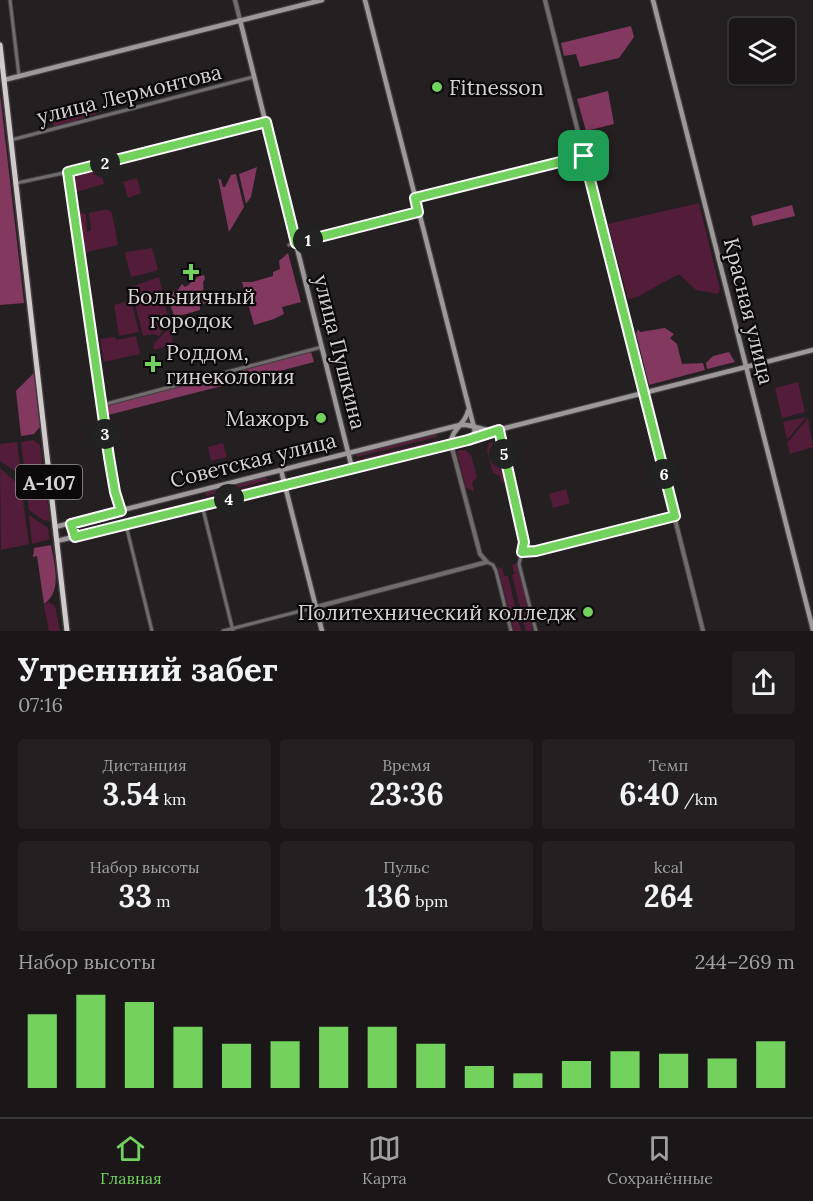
<!DOCTYPE html>
<html lang="ru">
<meta charset="utf-8">
<style>
body{margin:0;font-family:Lora,serif;background:#242022;color:#f1f3f6;height:100vh;display:flex;flex-direction:column;font-size:22px;white-space:nowrap}
*{box-sizing:border-box;margin:0}
p{font-size:20px;color:#a09fa2}
.icon{flex:none;width:33px;height:33px;fill:none;stroke:currentColor;stroke-width:2;stroke-linecap:round;stroke-linejoin:round}
.map{position:relative;height:631px;overflow:hidden}
.panel{display:flex;flex-direction:column;background:#1b1719;flex:1}
.panel>*{flex:none}
.buttons{position:absolute;left:729px;top:18px;display:grid;gap:12px}
.buttons a{display:grid;place-items:center;width:66px;height:66px;border-radius:6px;background:#1b1719;box-shadow:0 2px 4px #0004,0 0 0 2px #393638;font-size:30px}
.pin{position:absolute;display:grid;place-items:center;width:51px;height:51px;color:#fff;margin:-26px;border-radius:12px;box-shadow:0 3px 9px #0006}
.km{position:absolute;width:30px;height:30px;margin:-15px;border-radius:50%;background:#222;color:#fff;font-size:16px;line-height:30px;text-align:center}
.round{display:grid;place-items:center;flex:none;width:63px;height:63px;border-radius:6px;background:#242022}
.headline{display:flex;align-items:center;justify-content:space-between;height:102px;padding:0 18px}
h1{font-size:33px;font-weight:800;line-height:45px}
.figures{display:grid;grid-template-columns:repeat(3,1fr);gap:9px;height:102px;padding:6px 18px}
.figures div{display:grid;align-content:center;border-radius:6px;background:#242022;text-align:center}
.figures b{font-size:30px;font-weight:800}
.figures small{font-size:16px;font-weight:400}
.figures p{font-size:16px}
.chart{height:168px;padding:12px 18px}
.chart p{display:flex;justify-content:space-between}
.chart svg{width:100%;height:108px;margin-top:6px;stroke:#73d25d;stroke-width:6}
.tab-bar{display:flex;justify-content:space-around;align-items:center;height:84px;border-top:2px solid #393638;background:#1b1719;font-size:16px;color:#a09fa2}
.tab-bar a{display:grid;justify-items:center;gap:3px}
.tab-bar .active{color:#73d25d}
.map>svg:first-child{display:block}
.green{fill:#531c39}
.forest{fill:#83385f}
.lines{fill:none;stroke-linecap:round;stroke-linejoin:round}
.minor-casing{stroke:#413c3e;stroke-width:5}
.tertiary-casing{stroke:#413c3e;stroke-width:6}
.secondary-casing{stroke:#413c3e;stroke-width:7}
.trunk-casing{stroke:#413c3e;stroke-width:8}
.minor{stroke:#706c6e;stroke-width:3}
.tertiary{stroke:#706c6e;stroke-width:4}
.secondary{stroke:#9d989a;stroke-width:4.5}
.trunk{stroke:#d1cacc;stroke-width:5}
.route-casing{stroke:#fff;stroke-width:12}
.route{stroke:#73d25d;stroke-width:8}
.poi-dot{fill:#73d25d;stroke:#0c090a;stroke-width:2}
.labels{text-anchor:middle;dominant-baseline:central;stroke-width:4.5;stroke-linejoin:round;paint-order:stroke}
.shield{fill:#0c090a;stroke:#9a9697;stroke-width:1.5}
.shield-label{font-size:20px;font-weight:bold;fill:#d7d3d4}
.poi-label{font-size:21px;fill:#d7d3d4;stroke:#0c090a;text-anchor:start}
.street-label{font-size:21px;fill:#d7d3d4;stroke:#0c090a}
</style>
<div class="map">
<svg width="813" height="631" viewBox="0 0 813 631">
<rect width="100%" height="100%" fill="#241f21"/>
<g class="green">
<polygon points="94,108 97,111 96,114 78,119 78,121 55,127 52,124 54,120 67,117 69,111 71,112 71,116 75,109 81,111"/>
<polygon points="101,170 104,184 76,192 73,177"/>
<polygon points="137,178 141,193 128,198 123,182"/>
<polygon points="699,203 720,289 718,294 696,290 679,274 637,297 628,299 608,224"/>
<polygon points="107,209 112,213 118,245 83,253 77,212 81,211 82,213 86,214 87,232 91,230 89,213"/>
<polygon points="152,248 158,269 156,271 131,277 125,254 127,252"/>
<polygon points="159,277 168,317 157,320 160,331 163,330 159,336 152,334 143,336 131,287"/>
<polygon points="131,300 139,332 119,336 114,305"/>
<polygon points="171,330 173,345 154,350 153,345 166,331"/>
<polygon points="136,336 140,354 104,362 100,339 115,337 116,340"/>
<polygon points="798,382 805,412 782,418 775,388"/>
<polygon points="806,417 787,440 783,422"/>
<polygon points="808,418 813,447 790,454 787,443"/>
<polygon points="436,433 437,437 357,457 356,453"/>
<polygon points="33,440 40,445 50,521 43,520 29,510 21,442"/>
<polygon points="438,440 439,444 358,463 357,460"/>
<polygon points="17,442 21,475 0,461 0,444"/>
<polygon points="497,442 507,478 506,482 502,483 500,476 493,473 487,451 489,443"/>
<polygon points="223,443 227,457 211,461 208,447"/>
<polygon points="465,450 471,455 477,477 472,483 474,491 472,491 466,488 457,453 457,451"/>
<polygon points="0,468 21,487 29,544 1,550"/>
<polygon points="264,477 269,480 206,496 205,492"/>
<polygon points="274,481 277,484 207,502 206,498"/>
<polygon points="566,489 570,503 553,508 549,494"/>
<polygon points="29,515 48,528 50,539 32,544"/>
<polygon points="517,563 533,631 526,631 512,575 515,574 512,565"/>
<polygon points="498,567 502,568 504,576 508,576 521,631 514,631"/>
<polygon points="48,602 55,606 60,631 49,631 44,605"/>
</g>
<g class="forest">
<polygon points="631,26 634,37 619,58 580,67 576,54 564,56 561,43"/>
<polygon points="608,91 614,124 586,131 577,99"/>
<polygon points="0,94 24,303 0,305"/>
<polygon points="257,167 251,197 246,204 239,174"/>
<polygon points="236,174 244,207 229,232 218,178 221,180 223,187 225,187 231,175"/>
<polygon points="792,205 795,216 753,226 751,216"/>
<polygon points="288,253 301,302 282,307 284,314 274,319 254,325 242,282 252,282 273,276 273,272 280,269 279,261"/>
<polygon points="204,275 205,279 203,282 204,296 208,298 213,295 211,300 200,306 200,310 175,317 170,305 173,292 178,290 181,285 183,284 184,287 187,286 199,276"/>
<polygon points="665,328 674,334 670,338 677,344 682,364 703,363 705,370 649,385 636,333 638,329 640,332"/>
<polygon points="311,352 314,362 242,381 239,371"/>
<polygon points="729,352 735,362 707,369 706,363 713,356"/>
<polygon points="34,373 40,427 34,434 21,436 16,391"/>
<polygon points="227,374 230,384 108,415 106,405"/>
<path d="M51,545C54,563 63,592 44,604L37,556L33,557L34,548Z"/>
</g>
<g class="lines">
<defs>
<g id="minor">
<polyline points="10,0 19,76"/>
<polyline points="11,140 253,77"/>
<polyline points="68,172 110,468 121,511"/>
<polyline points="17,183 68,172 266,122"/>
<polyline points="415,198 584,156"/>
<polyline points="289,245 418,212"/>
<polyline points="102,405 322,347"/>
<polyline points="202,505 233,631"/>
<polyline points="126,525 152,631"/>
<polyline points="522,552 519,564 536,631"/>
<polyline points="487,562 493,565 496,571 511,631"/>
<polyline points="223,631 316,607"/>
</g>
<g id="tertiary">
<polyline points="235,0 240,20"/>
<polyline points="545,0 703,631"/>
<polyline points="499,430 524,541 522,552 536,551 675,516"/>
<polyline points="316,607 487,562 480,554 451,444"/>
</g>
<g id="secondary">
<polyline points="365,0 471,416 475,431 471,438"/>
<polyline points="653,0 813,630"/>
<polyline points="240,20 352,468"/>
<polyline points="4,80 322,0"/>
<path d="M451,443C452,428 465,425 468,411"/>
<polyline points="281,470 322,631"/>
<polyline points="55,527 460,425 467,425 491,431"/>
<polyline points="57,541 468,440 494,431 813,350"/>
</g>
<polyline id="trunk" points="0,45 67,631"/>
</defs>
<use href="#minor" class="minor-casing"/>
<use href="#tertiary" class="tertiary-casing"/>
<use href="#secondary" class="secondary-casing"/>
<use href="#trunk" class="trunk-casing"/>
<use href="#minor" class="minor"/>
<use href="#tertiary" class="tertiary"/>
<use href="#secondary" class="secondary"/>
<use href="#trunk" class="trunk"/>
</g>
<g class="lines">
<defs>
<polygon id="route" points="266,122 296,243 418,212 415,198 584,156 675,516 536,551 522,552 524,542 499,430 468,440 75,537 71,524 121,511 115,492 109,457 68,172"/>
</defs>
<use href="#route" class="route-casing"/>
<use href="#route" class="route"/>
</g>
<g class="poi-dot">
<circle cx="437" cy="87" r="6"/>
<path d="M188 263h6v6h6v6h-6v6h-6v-6h-6v-6h6z"/>
<path d="M150 355h6v6h6v6h-6v6h-6v-6h-6v-6h6z"/>
<circle cx="321" cy="418" r="6"/>
<circle cx="588" cy="612" r="6"/>
</g>
<g class="labels">
<rect class="shield" x="16" y="465" width="66" height="34" rx="4.5"/>
<g class="shield-label">
<text x="49" y="482">А-107</text>
</g>
<g class="poi-label">
<text x="449" y="87">Fitnesson</text>
<text x="191" y="296" text-anchor="middle">Больничный<tspan x="191" dy="24">городок</tspan></text>
<text x="166" y="352">Роддом,<tspan x="166" dy="24">гинекология</tspan></text>
<text x="309" y="418" text-anchor="end">Мажоръ</text>
<text x="576" y="612" text-anchor="end">Политехнический колледж</text>
</g>
<g class="street-label">
<text transform="translate(129 94) rotate(-14)">улица Лермонтова</text>
<text transform="translate(749 311) rotate(76)">Красная улица</text>
<text transform="translate(340 352) rotate(76)">улица Пушкина</text>
<text transform="translate(253 460) rotate(-14)">Советская улица</text>
</g>
</g>
</svg>
<div class="buttons">
<a><svg class="icon" aria-label="layers" viewBox="0 0 24 24"><path d="M12 4l9 5-9 5-9-5zM3 14l9 5 9-5"/></svg></a>
</div>
<div class="pin" style="left:584px;top:156px;background:#1e9e55"><svg class="icon" aria-label="arrive" viewBox="0 0 24 24"><path d="M6 21V4h12l-3 4 3 4H6"/></svg></div>
<b class="km" style="left:308px;top:240px">1</b>
<b class="km" style="left:105px;top:163px">2</b>
<b class="km" style="left:105px;top:434px">3</b>
<b class="km" style="left:229px;top:499px">4</b>
<b class="km" style="left:504px;top:454px">5</b>
<b class="km" style="left:664px;top:474px">6</b>
</div>
<section class="panel">
<div class="headline"><div><h1>Утренний забег</h1><p>07:16</p></div><a class="round"><svg class="icon" aria-label="share" viewBox="0 0 24 24"><path d="M12 15V3M7 8l5-5 5 5M5 13v7h14v-7"/></svg></a></div>
<div class="figures">
<div><p>Дистанция</p><b>3.54<small> km</small></b></div>
<div><p>Время</p><b>23:36</b></div>
<div><p>Темп</p><b>6:40<small> /km</small></b></div>
</div>
<div class="figures">
<div><p>Набор высоты</p><b>33<small> m</small></b></div>
<div><p>Пульс</p><b>136<small> bpm</small></b></div>
<div><p>kcal</p><b>264</b></div>
</div>
<div class="chart"><p><span>Набор высоты</span>244–269 m</p>
<svg viewBox="0 0 160 44" preserveAspectRatio="none"><path d="M5 44V14M15 44V6M25 44V9M35 44V19M45 44V26M55 44V25M65 44V19M75 44V19M85 44V26M95 44V35M105 44V38M115 44V33M125 44V29M135 44V30M145 44V32M155 44V25"/></svg>
</div>
</section>
<nav class="tab-bar">
<a class="active"><svg class="icon" aria-label="home" viewBox="0 0 24 24"><path d="M3 11l9-7 9 7M6 9v11h12V9"/></svg>Главная</a>
<a><svg class="icon" aria-label="map" viewBox="0 0 24 24"><path d="M3 6l6-2 6 2 6-2v14l-6 2-6-2-6 2zM9 4v14M15 6v14"/></svg>Карта</a>
<a><svg class="icon" aria-label="saved" viewBox="0 0 24 24"><path d="M7 4h10v16l-5-4-5 4z"/></svg>Сохранённые</a>
</nav>
